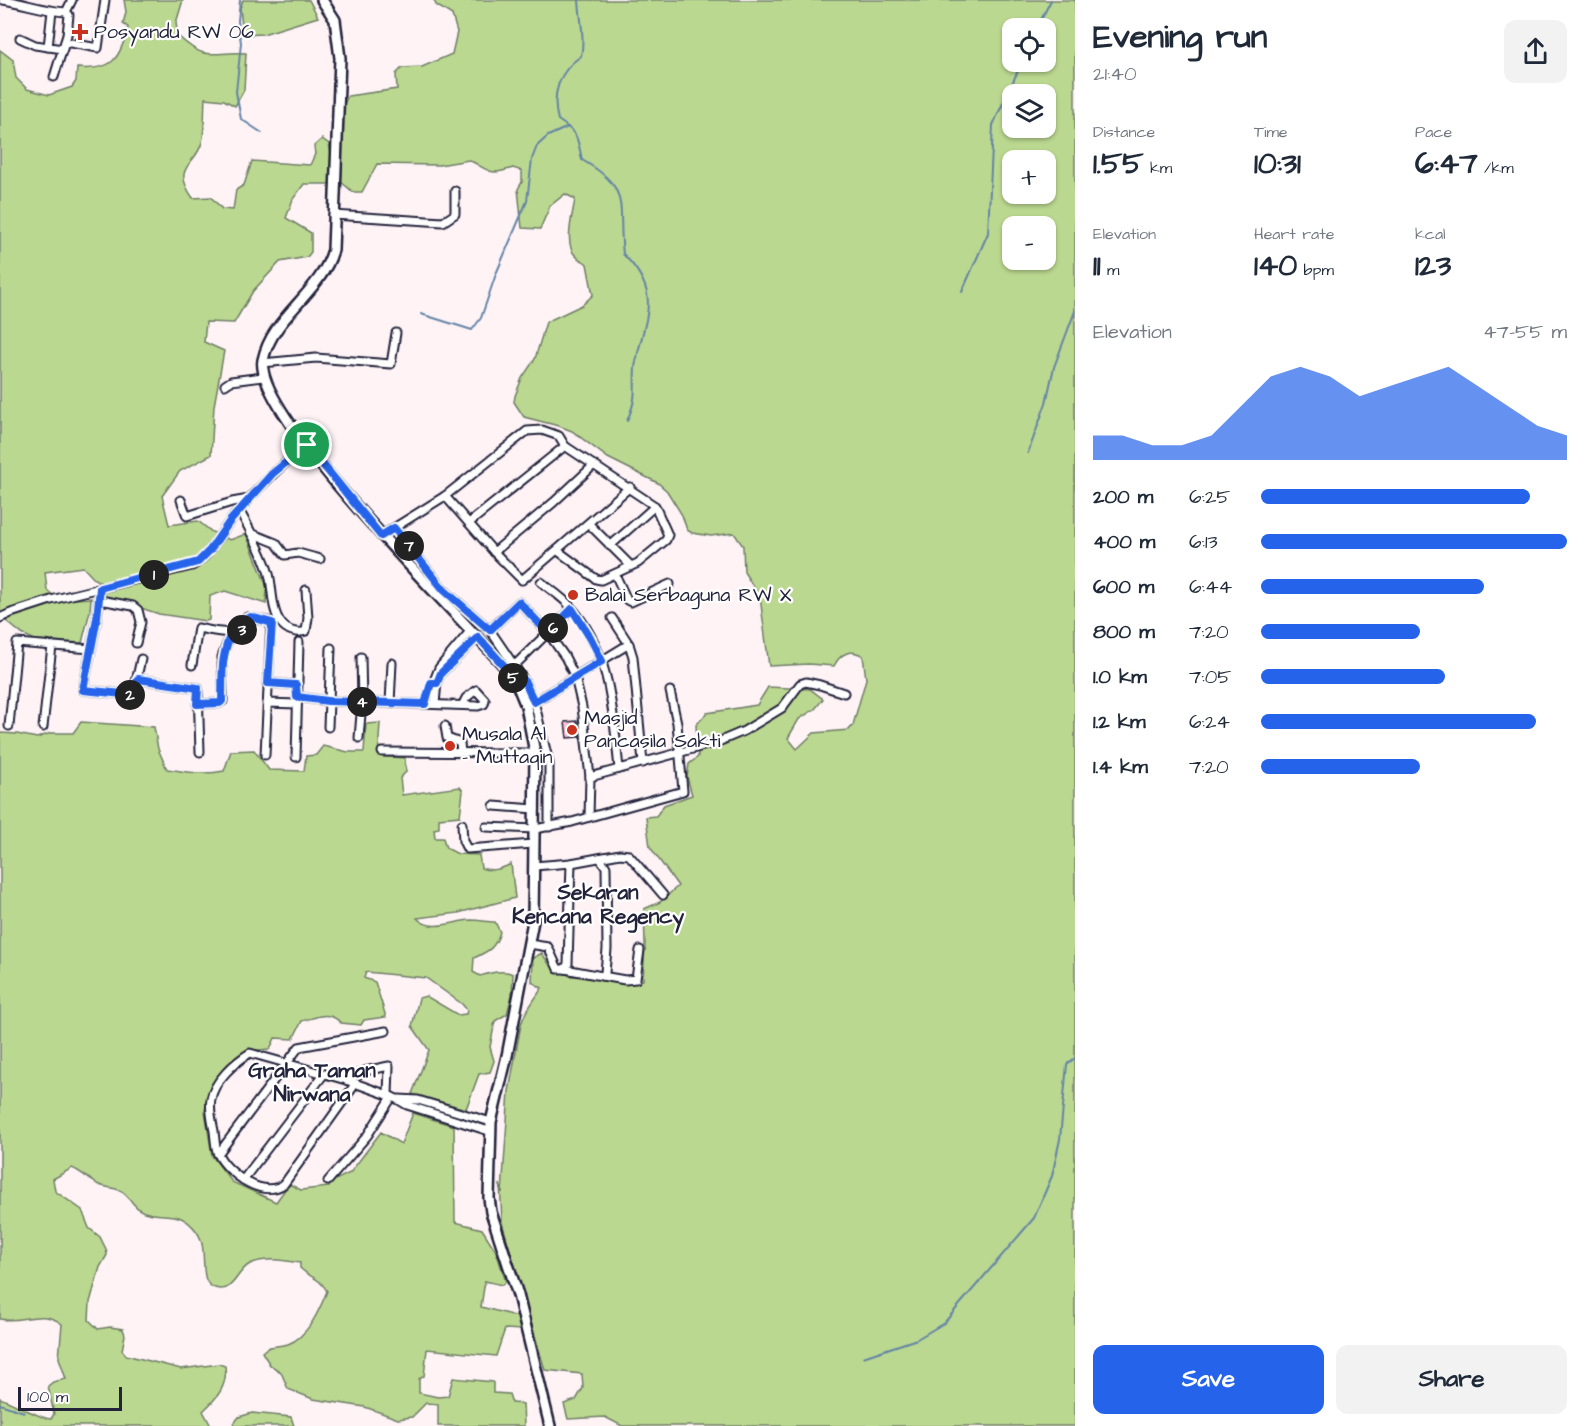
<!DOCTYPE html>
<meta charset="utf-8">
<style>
body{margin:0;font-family:"Architects Daughter",sans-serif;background:#f2f2f3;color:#1f2937;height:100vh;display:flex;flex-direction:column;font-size:22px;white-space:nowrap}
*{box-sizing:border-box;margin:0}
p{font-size:20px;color:#747a83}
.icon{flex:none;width:33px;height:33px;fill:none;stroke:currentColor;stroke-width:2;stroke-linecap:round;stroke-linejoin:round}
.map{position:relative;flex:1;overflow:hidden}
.panel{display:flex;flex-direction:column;background:#fff;width:510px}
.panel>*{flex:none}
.buttons{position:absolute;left:1002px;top:18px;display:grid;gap:12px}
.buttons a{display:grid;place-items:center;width:54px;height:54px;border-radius:12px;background:#fff;box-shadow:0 2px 4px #0004;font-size:30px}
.scale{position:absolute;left:18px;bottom:15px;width:104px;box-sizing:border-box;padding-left:6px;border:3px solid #22223b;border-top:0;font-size:16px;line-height:21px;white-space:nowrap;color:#22223b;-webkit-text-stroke:4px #fff;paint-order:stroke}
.pin{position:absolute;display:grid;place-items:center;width:51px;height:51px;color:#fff;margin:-26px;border:3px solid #fff;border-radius:50%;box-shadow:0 2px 6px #0007}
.km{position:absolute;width:30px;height:30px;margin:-15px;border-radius:50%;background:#222;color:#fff;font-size:16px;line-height:30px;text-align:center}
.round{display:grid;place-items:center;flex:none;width:63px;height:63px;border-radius:12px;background:#f2f2f3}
.overview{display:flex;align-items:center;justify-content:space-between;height:102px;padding:0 18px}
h1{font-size:33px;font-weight:700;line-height:45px}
.figures{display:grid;grid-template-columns:repeat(3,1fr);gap:9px;height:102px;padding:6px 18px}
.figures div{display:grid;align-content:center}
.figures b{font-size:30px;font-weight:700}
.figures small{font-size:16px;font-weight:400}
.figures p{font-size:16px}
.chart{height:168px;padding:12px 18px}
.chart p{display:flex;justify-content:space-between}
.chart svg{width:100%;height:108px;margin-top:6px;fill:#2563eb;opacity:.7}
.button{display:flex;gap:12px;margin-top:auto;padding:12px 18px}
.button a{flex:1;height:69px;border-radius:12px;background:#2563eb;color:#fff;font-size:24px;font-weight:700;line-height:69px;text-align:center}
.button a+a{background:#f2f2f3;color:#1f2937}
ul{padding:0 18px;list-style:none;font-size:20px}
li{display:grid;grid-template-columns:96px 72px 1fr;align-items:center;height:45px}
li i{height:15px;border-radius:8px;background:#2563eb}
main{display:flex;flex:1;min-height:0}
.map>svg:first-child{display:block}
.green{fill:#bbd890;stroke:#6e7d66;stroke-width:1.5;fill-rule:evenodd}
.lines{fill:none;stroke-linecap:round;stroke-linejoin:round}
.stream{stroke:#6384a6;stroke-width:2}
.building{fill:#fdc3d4;stroke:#22223b;stroke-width:1.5}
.street-casing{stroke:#22223b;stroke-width:11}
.secondary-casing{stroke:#22223b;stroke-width:14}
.street{stroke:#fff;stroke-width:7}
.secondary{stroke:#fff;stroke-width:9}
.route-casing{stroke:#fff;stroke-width:12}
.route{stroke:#2563eb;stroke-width:8}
.poi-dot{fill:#c8321e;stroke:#fff;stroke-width:2}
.labels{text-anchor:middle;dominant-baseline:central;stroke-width:4.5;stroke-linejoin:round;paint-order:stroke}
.poi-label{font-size:20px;fill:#22223b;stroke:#fff;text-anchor:start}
.neighbourhood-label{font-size:21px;font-weight:bold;fill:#22223b;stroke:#fff}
</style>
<main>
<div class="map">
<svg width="1075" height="1426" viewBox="0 0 1075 1426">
<rect width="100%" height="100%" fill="#fff3f6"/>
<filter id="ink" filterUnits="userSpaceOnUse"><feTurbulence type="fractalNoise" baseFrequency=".0167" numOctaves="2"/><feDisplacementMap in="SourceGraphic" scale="12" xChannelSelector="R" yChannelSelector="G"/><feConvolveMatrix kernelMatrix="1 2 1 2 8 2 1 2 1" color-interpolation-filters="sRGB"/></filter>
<g filter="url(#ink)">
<g class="green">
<path d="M124,0H183L176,23L178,36C207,63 211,51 246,53L244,90L235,106L224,100L205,98C204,111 205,131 202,142C197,165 170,166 193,198L211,197L222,209L233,210L236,190L244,185L252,161L310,165L315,154L314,146L322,139L329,144L331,154L340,157L341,109L348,96L397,89L396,74L402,68L422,67L452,54L457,32L452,15L436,5L434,0H1075V1426H622L605,1417L568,1419L564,1404L576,1400L583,1388L582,1374L545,1370L501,1219L502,1221L500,1184L502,1193L509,1091L521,1024L526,1012L542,988L532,982L533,958L542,953L549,964L570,976L607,977L624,981L643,980L645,944L644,909L660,902L678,886L650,847L646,817L656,816L664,805L692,795L687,777L689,764L698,757L696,725L707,713L757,705L768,687L810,689L823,699L815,709L799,719L788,738L797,749L814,733L849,730L853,725L866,679L863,656C850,648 840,654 834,666L809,664L769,666L760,597L744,572L743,546L734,533L711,536L692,533L687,530L682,515L667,491L658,483L608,458L572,431L559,426L524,417L514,402L515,396L522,378L535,359L546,322L582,305L593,295L587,264C583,260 579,260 576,256C563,245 573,214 575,199L565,194L550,206L540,229L522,228L518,189L522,182V171L513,168C488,176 491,171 469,160L439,165L377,164L362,192H353L340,181L332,184H304L293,199L286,218L311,233V252L307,257L280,262L253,291L234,323L206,322L204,342L224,351L214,406L211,455L180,471L162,496L169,525L198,521L212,532L230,540L246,534L267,587L266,604L225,591L210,596L209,620L206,621L159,614L105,596L100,582L94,579L83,567L45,572L47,590L59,600L91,598L90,611L82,643L35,640L22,634L0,616V50L13,60L16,78L27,89L49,95L72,87L76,81L77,68C112,71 120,60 128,27L123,24L126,12ZM1012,28H1046V62H1012ZM1012,94H1046V128H1012ZM1012,160H1046V194H1012ZM1012,226H1046V260H1012Z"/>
<polygon points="243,0 309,0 318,17 263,34 243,35 240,8"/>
<path d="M81,722L154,727L158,749L167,769C186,772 205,775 224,771L231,751L254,750L269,770L304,771L306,756L316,755L323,746L348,752H364L366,724L380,723L378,756L405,758L406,772L400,778L402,795L460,787L463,791L460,816L439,818V828L434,829L435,838H443L446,848L458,854L479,855L481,868C492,872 501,869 511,864L515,898L458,913L417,918C431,933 453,921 471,920C479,920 487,922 495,922L500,932C495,948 489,951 474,958L473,972L480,976C490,973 503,969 513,974L512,995L507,1014L495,1021L490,1047L494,1061L490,1072L479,1074L466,1109L412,1094L429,1050L412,1026L419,998L426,996L458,1015L466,1014L467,1010L462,1004L426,978L366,972L364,978L375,982L386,1017L364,1020L361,1025L341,1023C329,1010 317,1017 302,1021L293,1039L275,1038L270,1049L247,1051L209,1094L205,1110L212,1156L232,1182L276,1202L289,1184L301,1190L329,1187L333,1181L350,1173L381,1132L401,1144L413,1113L454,1126L455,1222L482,1229L496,1251L506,1282L502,1285L485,1281L481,1307L519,1317L522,1330L505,1329L496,1356L427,1349L424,1376L419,1379V1393L438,1397L448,1396L453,1378L493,1382V1393L509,1394L512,1403L523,1404L524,1426H438V1404L426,1403L412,1417L398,1419L365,1407L313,1399L288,1389L281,1372L270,1365L262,1352C270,1344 278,1347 288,1344C308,1337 320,1309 327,1291C319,1277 310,1278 300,1268V1263C283,1260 266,1257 250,1264C236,1271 234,1294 215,1288C196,1283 210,1250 197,1232C180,1208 166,1219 144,1212C133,1208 130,1196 121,1191C114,1187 106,1188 99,1185C89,1180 82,1172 72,1168L53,1179L55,1191L82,1210L89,1228L100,1237L106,1249L107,1255L100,1267L90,1302L89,1320L98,1329L110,1327L123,1329L125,1335L122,1350L126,1355L181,1369L219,1364L225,1366C228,1386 217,1398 203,1411L211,1426H0V1398C12,1402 43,1420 51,1419L54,1414L48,1386L53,1382L66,1379L59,1358L62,1324C42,1308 21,1324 0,1319V733L17,734L37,738L51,733H73Z"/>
<polygon points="252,1413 291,1417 294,1426 232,1426 239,1417"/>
</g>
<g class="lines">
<g class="stream">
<polyline points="240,0 238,21 241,43 236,92 241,119 262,133"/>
<path d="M579,0C580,19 585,38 581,56C559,71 551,94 558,120C579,134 577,137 582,160C633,189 617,204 623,254C663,294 645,316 636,362C633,374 636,386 634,399C633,406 630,414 627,421"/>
<polyline points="1037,28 1051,0"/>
<polyline points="962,292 988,233 993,125 1022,62"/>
<polyline points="421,314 472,330 481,318 496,274 527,201 532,159 537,146 548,136 568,127"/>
<polyline points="1028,453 1046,403 1054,367 1075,311"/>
<polyline points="863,1357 917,1339 944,1323 1034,1218 1052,1176 1060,1139 1067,1064 1075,1058"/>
<polyline points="0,1404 24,1412"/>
</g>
</g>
<polygon class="building" points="577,721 579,737 567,738 565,722"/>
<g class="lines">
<defs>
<g id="street">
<path d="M3,0C24,3 45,11 66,12"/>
<polyline points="66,12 72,0"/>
<polyline points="20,38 35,45 63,49"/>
<polyline points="65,42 98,48 105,0"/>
<polyline points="48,47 52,11"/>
<polyline points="54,77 67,35 69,15 66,12"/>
<polyline points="333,215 443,222 455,214 455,191"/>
<polyline points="262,363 316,358 391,364 396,333"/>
<polyline points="225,385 231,381 263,377"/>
<polyline points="445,496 494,552 522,580 630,487"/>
<polyline points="181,500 187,516 232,502 249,499"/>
<path d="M239,510C249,528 264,556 269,574C273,589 271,610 281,623C287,631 297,634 306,631L308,618L306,590"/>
<polyline points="469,523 565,446"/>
<polyline points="589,524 631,566"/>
<polyline points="394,528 444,590 490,630 524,680 536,709 549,763 549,827"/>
<polyline points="251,533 276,543 285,555 298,553 320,559"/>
<polyline points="381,536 445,496 527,431 542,430 559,436 565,446 655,506 668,535 666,540 638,563 601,580 596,579 558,551"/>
<polyline points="610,546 655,506"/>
<polyline points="494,552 554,502 594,465"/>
<polyline points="615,574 627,600 631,602 670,584"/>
<path d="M541,582C551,590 562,597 570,606C611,651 613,712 619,769"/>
<polyline points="100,588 97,618 83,690 133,695 141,659"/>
<polyline points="100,600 133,606 138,610 141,622 136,643"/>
<path d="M0,618L11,613L51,600L192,566C211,555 218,536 231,520C254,492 278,467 307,445"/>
<polyline points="612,618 629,644 633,657 643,763"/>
<polyline points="490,630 519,602 548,633 565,657 575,677 582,707 590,777 589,817"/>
<path d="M192,665L198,628C213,631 226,634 241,632L245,619L247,617L271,622L265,755"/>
<polyline points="515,665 572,609"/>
<polyline points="138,679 198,688 200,752"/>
<polyline points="268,683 296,685"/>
<polyline points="297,697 328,701 478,706 484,704 485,700 476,690 466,698 463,704"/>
<polyline points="534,702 629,644"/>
<polyline points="267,703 297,704"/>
<polyline points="390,703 392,663"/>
<polyline points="197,704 220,703 223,701 222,657 231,633"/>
<polyline points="425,704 439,668 471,630"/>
<polyline points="435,704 437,682 441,673 478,637"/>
<polyline points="9,726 17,643 91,649"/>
<polyline points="445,726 447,738 460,743 461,753"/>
<polyline points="43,727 52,646"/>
<polyline points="328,727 331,648"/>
<polyline points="359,738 362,702 361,657"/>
<polyline points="382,752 535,753"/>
<polyline points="296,757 299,642"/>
<polyline points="590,777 718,742 744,731 782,708 800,684 806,682 820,685 844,693"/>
<polyline points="494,806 535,809"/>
<polyline points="462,824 463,841 467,849 533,844"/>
<polyline points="486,827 535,829 572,822 683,791 677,723 670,691"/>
<polyline points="571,863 620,854 629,855 663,895"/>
<polyline points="529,944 548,947 558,969 565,969 568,964 571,863 534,866"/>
<polyline points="565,969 602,976 605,973 607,949 606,867 600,858"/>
<polyline points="602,976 625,980 636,979 640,950"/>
<polyline points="346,1080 365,1071 389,1066 388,1095"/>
<path d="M356,1083L284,1184C263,1199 228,1174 218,1154C215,1148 215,1138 214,1131C212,1121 209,1109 211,1099C214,1081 235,1062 250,1053L346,1080L388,1095C395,1098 401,1101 407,1105L489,1131"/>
<polyline points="399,1099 418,1100 491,1122"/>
<polyline points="218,1154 299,1047 386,1031"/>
<polyline points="243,1180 324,1074"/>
<polyline points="328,1181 367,1136 392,1097"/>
</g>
<path id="secondary" d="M322,0L335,20L340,58L333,250C321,293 272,316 263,360C252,414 464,620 506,668L517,684L526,706L535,753L533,921L507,1056L491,1122L489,1198L491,1212L518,1295L550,1426"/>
</defs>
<use href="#street" class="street-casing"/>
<use href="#secondary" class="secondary-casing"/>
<use href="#street" class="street"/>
<use href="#secondary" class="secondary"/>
</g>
</g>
<g class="lines" filter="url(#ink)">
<defs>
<path id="route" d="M307,445L381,536L394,528L444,590L490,630L519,602L548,633L572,609L591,639L602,661L534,702L524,680L517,684L506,668L478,637L441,673L437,683H431L425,704L328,701L297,697L296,685L268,683L272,623L251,617L245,619L241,632L231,633C220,661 223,672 222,701L220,703L197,704L198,688L138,679L133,695L83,690L97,618L100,588L198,562L210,550L230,521L272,474Z"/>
</defs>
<use href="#route" class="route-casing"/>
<use href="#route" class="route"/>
</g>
<g class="poi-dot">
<path d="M77 23h6v6h6v6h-6v6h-6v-6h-6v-6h6z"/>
<circle cx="573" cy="595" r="6"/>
<circle cx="572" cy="730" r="6"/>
<circle cx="450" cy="746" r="6"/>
</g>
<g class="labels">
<g class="poi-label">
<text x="94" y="32">Posyandu RW 06</text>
<text x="585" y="595">Balai Serbaguna RW X</text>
<text x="584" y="718">Masjid<tspan x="584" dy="23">Pancasila Sakti</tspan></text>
<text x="462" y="734">Musala Al<tspan x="462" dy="23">- Muttaqin</tspan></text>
</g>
<g class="neighbourhood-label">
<text x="598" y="892">Sekaran<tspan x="598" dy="24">Kencana Regency</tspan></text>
<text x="312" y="1070">Graha Taman<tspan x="312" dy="24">Nirwana</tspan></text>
</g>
</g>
</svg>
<div class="buttons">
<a><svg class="icon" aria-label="locate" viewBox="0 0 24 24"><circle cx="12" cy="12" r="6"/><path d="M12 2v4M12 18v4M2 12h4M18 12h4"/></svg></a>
<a><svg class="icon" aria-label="layers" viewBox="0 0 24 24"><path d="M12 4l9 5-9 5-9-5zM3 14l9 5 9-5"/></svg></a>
<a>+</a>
<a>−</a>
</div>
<div class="scale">100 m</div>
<div class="pin" style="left:307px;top:445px;background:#1e9e55"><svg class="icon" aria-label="arrive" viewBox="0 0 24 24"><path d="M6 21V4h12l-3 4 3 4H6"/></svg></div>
<b class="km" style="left:154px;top:575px">1</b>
<b class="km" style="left:130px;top:695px">2</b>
<b class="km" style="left:242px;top:630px">3</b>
<b class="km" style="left:362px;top:702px">4</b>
<b class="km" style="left:513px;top:678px">5</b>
<b class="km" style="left:553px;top:628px">6</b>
<b class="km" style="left:409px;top:546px">7</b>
</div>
<section class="panel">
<div class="overview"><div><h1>Evening run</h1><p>21:40</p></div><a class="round"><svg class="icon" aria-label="share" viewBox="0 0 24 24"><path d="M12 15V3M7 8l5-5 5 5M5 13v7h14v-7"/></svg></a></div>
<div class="figures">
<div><p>Distance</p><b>1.55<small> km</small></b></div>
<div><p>Time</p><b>10:31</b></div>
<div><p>Pace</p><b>6:47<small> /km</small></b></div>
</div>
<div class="figures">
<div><p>Elevation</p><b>11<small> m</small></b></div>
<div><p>Heart rate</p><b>140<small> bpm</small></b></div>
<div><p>kcal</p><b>123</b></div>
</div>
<div class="chart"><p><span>Elevation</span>47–55 m</p>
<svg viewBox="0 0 160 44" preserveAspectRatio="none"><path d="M0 44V34L10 34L20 38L30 38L40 34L50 22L60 10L70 6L80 10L90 18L100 14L110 10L120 6L130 14L140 22L150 30L160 34V44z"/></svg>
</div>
<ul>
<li><b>200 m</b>6:25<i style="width:88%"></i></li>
<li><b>400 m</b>6:13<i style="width:100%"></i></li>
<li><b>600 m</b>6:44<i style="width:73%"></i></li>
<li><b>800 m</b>7:20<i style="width:52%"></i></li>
<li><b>1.0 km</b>7:05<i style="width:60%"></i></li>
<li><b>1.2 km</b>6:24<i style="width:90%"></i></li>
<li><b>1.4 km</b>7:20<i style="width:52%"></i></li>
</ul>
<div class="button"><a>Save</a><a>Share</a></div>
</section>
</main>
